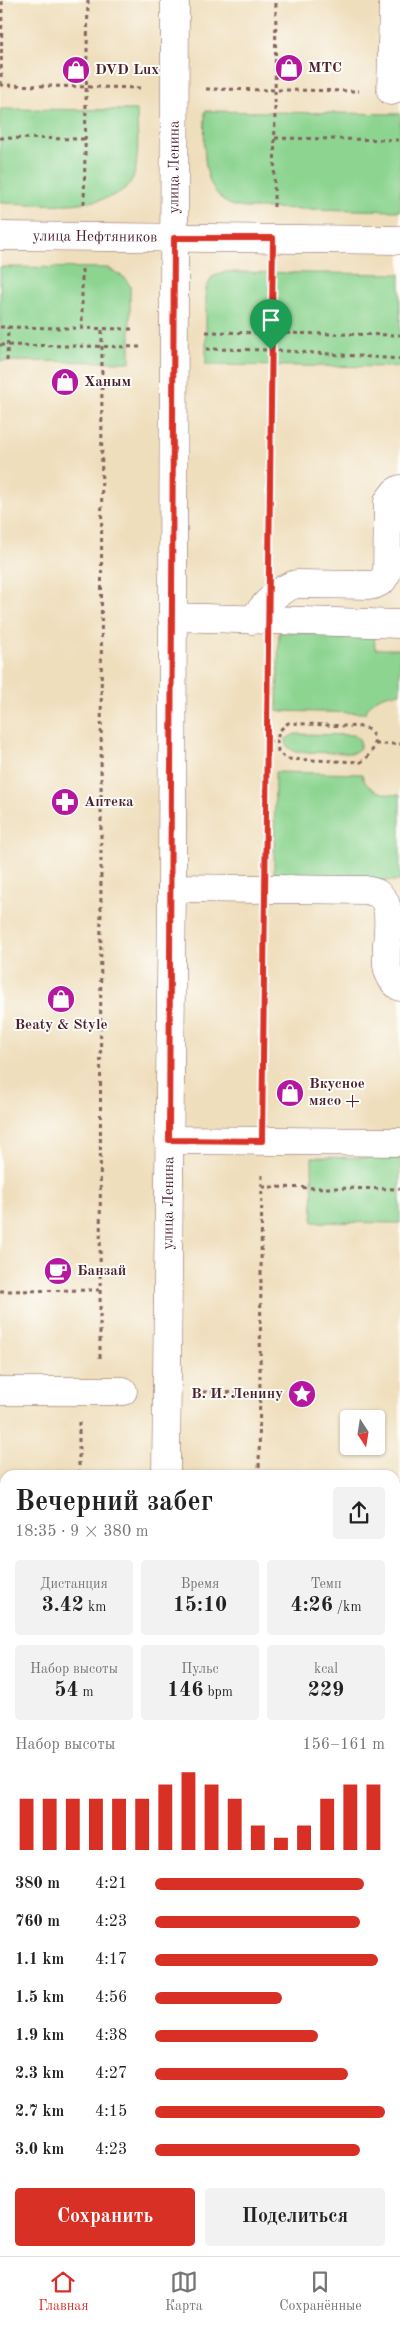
<!DOCTYPE html>
<html lang="ru">
<meta charset="utf-8">
<style>
body{margin:0;font-family:"Old Standard TT",serif;background:#f2f2f2;color:#222;height:100vh;display:flex;flex-direction:column;font-size:19px;white-space:nowrap}
*{box-sizing:border-box;margin:0}
p{font-size:16px;color:#767676}
.icon{flex:none;width:28px;height:28px;fill:none;stroke:currentColor;stroke-width:2;stroke-linecap:round;stroke-linejoin:round}
.map{position:relative;flex:1;overflow:hidden}
.side{position:absolute;left:0px;top:1470px;width:400px;height:786px;display:flex;flex-direction:column;background:#fff;border-radius:15px 15px 0 0;box-shadow:0 1px 4px #0004}
.side>*{flex:none}
.needle{width:32px;rotate:168deg}
.controls{position:absolute;left:340px;top:1410px;display:grid;gap:10px}
.controls a{display:grid;place-items:center;width:45px;height:45px;border-radius:5px;background:#fff;box-shadow:0 1px 4px #0004;font-size:25px}
.pin{position:absolute;display:grid;place-items:center;width:42px;height:42px;color:#fff;margin:-51px -21px;border-radius:50% 50% 50% 0;rotate:-45deg;box-shadow:0 0 5px #0007}
.pin .icon{rotate:45deg}
.round{display:grid;place-items:center;flex:none;width:52px;height:52px;border-radius:5px;background:#f2f2f2}
.summary{display:flex;align-items:center;justify-content:space-between;height:85px;padding:0 15px}
h1{font-size:28px;font-weight:600;line-height:38px}
.figures{display:grid;grid-template-columns:repeat(3,1fr);gap:8px;height:85px;padding:5px 15px}
.figures div{display:grid;align-content:center;border-radius:5px;background:#f2f2f2;text-align:center}
.figures b{font-size:21px;font-weight:600}
.figures small{font-size:14px;font-weight:400}
.figures p{font-size:14px}
.chart{height:140px;padding:10px 15px}
.chart p{display:flex;justify-content:space-between}
.chart svg{width:100%;height:90px;margin-top:5px;stroke:#d93025;stroke-width:6}
.primary-button{display:flex;gap:10px;margin-top:auto;padding:10px 15px}
.primary-button a{flex:1;height:58px;border-radius:5px;background:#d93025;color:#fff;font-size:20px;font-weight:600;line-height:58px;text-align:center}
.primary-button a+a{background:#f2f2f2;color:#222}
ul{padding:0 15px;list-style:none;font-size:16px}
li{display:grid;grid-template-columns:80px 60px 1fr;align-items:center;height:38px}
li i{height:12px;border-radius:6px;background:#d93025}
.tabs{display:flex;justify-content:space-around;align-items:center;height:70px;border-top:1px solid #e0e0e0;background:#fff;font-size:14px;color:#767676}
.tabs a{display:grid;justify-items:center;gap:2px}
.tabs .selected{color:#d93025}
.map>svg:first-child{display:block}
.green{fill:#8cd490;stroke:#6b7a5e}
.lines{fill:none;stroke-linecap:round;stroke-linejoin:round}
.minor-casing{stroke:#84625e;stroke-width:29}
.major-casing{stroke:#84625e;stroke-width:29}
.path{stroke:#84625e;stroke-width:3;stroke-dasharray:4 4;stroke-linecap:butt}
.minor{stroke:#fff;stroke-width:28}
.major{stroke:#fff;stroke-width:28}
.route-casing{stroke:#fff;stroke-width:10}
.route{stroke:#d93025;stroke-width:6}
.labels{text-anchor:middle;dominant-baseline:central;stroke-width:4;stroke-linejoin:round;paint-order:stroke}
.poi-label{font-size:15px;font-weight:bold;fill:#4a1f2b;stroke:#fdfcf7;text-anchor:start}
.street-label{font-size:15px;fill:#4a1f2b;stroke:#fdfcf7}
</style>
<div class="map">
<svg width="400" height="2256" viewBox="0 0 400 2256">
<rect width="100%" height="100%" fill="#fdfcf7"/>
<filter id="ink" filterUnits="userSpaceOnUse"><feTurbulence type="fractalNoise" baseFrequency=".02" numOctaves="2"/><feDisplacementMap in="SourceGraphic" scale="10" xChannelSelector="R" yChannelSelector="G"/><feConvolveMatrix kernelMatrix="1 2 1 2 8 2 1 2 1" color-interpolation-filters="sRGB"/></filter>
<filter id="wash" filterUnits="userSpaceOnUse"><feTurbulence type="fractalNoise" baseFrequency=".0096" numOctaves="4" result="noise"/><feDisplacementMap in="SourceGraphic" scale="20" xChannelSelector="R" yChannelSelector="G"/><feGaussianBlur stdDeviation="1.12" result="paint"/><feColorMatrix in="noise" values="0 0 0 0 0 0 0 0 0 0 0 0 0 0 0 0 0 1.4 0 .05"/><feComposite in="paint" operator="in"/></filter>
<g filter="url(#wash)">
<rect width="100%" height="100%" fill="#efdebc"/>
<g class="green">
<path d="M0,109L137,110C137,130 140,155 134,175C122,214 33,203 0,203Z"/>
<path d="M205,111L400,114V211L262,208C251,208 237,209 227,203C198,183 205,141 205,111Z"/>
<polygon points="0,267 108,268 125,278 130,286 130,362 0,361"/>
<polygon points="226,272 400,274 400,367 206,365 206,289 212,277"/>
<path d="M279,632L374,634L375,649H400V693C384,694 372,698 365,713L277,711Z"/>
<polygon points="295,734 354,735 360,740 360,748 353,753 295,752 287,746 286,739"/>
<path d="M275,772L362,774C365,791 385,795 400,795V881L274,879Z"/>
<polygon points="312,1157 400,1158 400,1223 313,1222"/>
<rect x="395" y="1559" width="5" height="84"/>
</g>
</g>
<g filter="url(#ink)">
<g class="lines">
<defs>
<g id="minor">
<polyline points="391,91 393,0"/>
<path id="s1" d="M0,236L400,240"/>
<polyline points="172,617 400,624"/>
<path d="M252,620C265,605 276,590 296,584L374,585L382,581L387,573L388,501L395,492L400,489"/>
<path d="M172,888L366,890L377,893C381,896 385,900 386,905C395,929 374,970 400,987"/>
<polyline points="169,1140 400,1142"/>
<polyline points="0,1391 123,1391"/>
<polyline points="395,1658 400,1658"/>
<polyline points="395,1794 400,1790"/>
<polyline points="395,2202 400,2202"/>
</g>
<g id="major">
<path id="s2" d="M166,1475L172,888L175,0"/>
<polyline points="161,2256 161,2251"/>
</g>
</defs>
<use href="#minor" class="minor-casing"/>
<use href="#major" class="major-casing"/>
<g class="path">
<polyline points="0,85 142,88"/>
<polyline points="1,85 2,0"/>
<polyline points="206,89 359,91"/>
<polyline points="0,138 86,139"/>
<polyline points="275,138 400,140"/>
<polyline points="84,204 88,0"/>
<polyline points="274,207 276,0"/>
<polyline points="0,327 132,329"/>
<polyline points="82,329 82,268"/>
<polyline points="206,332 400,335"/>
<polyline points="0,345 142,347"/>
<polyline points="206,349 271,350 400,359"/>
<polyline points="7,361 8,327"/>
<polyline points="269,562 273,271"/>
<path d="M268,741H277L278,751L286,759L361,762C375,753 381,736 364,727L288,723L279,731L277,741"/>
<polyline points="375,744 400,744"/>
<polyline points="267,857 268,651"/>
<polyline points="263,1109 266,921"/>
<polyline points="262,1187 400,1189"/>
<polyline points="0,1291 99,1290"/>
<polyline points="100,1358 102,329"/>
<polyline points="203,1392 260,1393"/>
<polyline points="79,1422 79,1475"/>
<polyline points="259,1475 262,1173"/>
<polyline points="0,1490 5,1490"/>
<polyline points="395,1600 400,1606"/>
<polyline points="395,1612 400,1612"/>
<polyline points="87,2256 87,2251"/>
<polyline points="251,2256 251,2251"/>
<polyline points="384,2256 384,2251"/>
</g>
<use href="#minor" class="minor"/>
<use href="#major" class="major"/>
</g>
</g>
<g class="lines" filter="url(#ink)">
<defs>
<polygon id="route" points="174,238 273,238 262,1141 169,1140"/>
</defs>
<use href="#route" class="route-casing"/>
<use href="#route" class="route"/>
</g>
<defs>
<symbol id="shop-disc" viewBox="-11 -11 22 22"><circle r="9.5" fill="#b5179e" stroke="#fdfcf7"/><path d="M-5-2.5h2.3a2.7 3.5 0 0 1 5.4 0H5L5.5 6h-11ZM-1.5-2.5h3a1.5 2.3 0 0 0-3 0Z" fill="#fff"/></symbol>
<symbol id="pharmacy-disc" viewBox="-11 -11 22 22"><circle r="9.5" fill="#b5179e" stroke="#fdfcf7"/><path d="M-2-6h4v4h4v4h-4v4h-4v-4h-4v-4h4Z" fill="#fff"/></symbol>
<symbol id="cafe-disc" viewBox="-11 -11 22 22"><circle r="9.5" fill="#b5179e" stroke="#fdfcf7"/><path d="M-5.5-4.5H6V0H3Q3 3.5 0 3.5H-2.5Q-5.5 3.5-5.5 0ZM3-3.2v2h1.7v-2ZM-6 4.5H4V6H-6Z" fill="#fff"/></symbol>
<symbol id="sight-disc" viewBox="-11 -11 22 22"><circle r="9.5" fill="#b5179e" stroke="#fdfcf7"/><path d="M0-6L1.8-2.2L6-1.7L2.9 1.2L3.7 5.4L0 3.3L-3.7 5.4L-2.9 1.2L-6-1.7L-1.8-2.2Z" fill="#fff"/></symbol>
</defs>
<g fill-rule="evenodd">
<use href="#shop-disc" x="273" y="52" width="32" height="32"/>
<use href="#shop-disc" x="60" y="54" width="32" height="32"/>
<use href="#shop-disc" x="49" y="366" width="32" height="32"/>
<use href="#pharmacy-disc" x="49" y="786" width="32" height="32"/>
<use href="#shop-disc" x="45" y="983" width="32" height="32"/>
<use href="#shop-disc" x="274" y="1077" width="32" height="32"/>
<use href="#cafe-disc" x="42" y="1255" width="32" height="32"/>
<use href="#sight-disc" x="286" y="1378" width="32" height="32"/>
</g>
<g class="labels">
<g class="poi-label">
<text x="308" y="68">МТС</text>
<text x="95" y="70">DVD Lux</text>
<text x="84" y="382">Ханым</text>
<text x="84" y="802">Аптека</text>
<text x="61" y="1025" text-anchor="middle">Beaty &amp; Style</text>
<text x="309" y="1084">Вкусное<tspan x="309" dy="17">мясо +</tspan></text>
<text x="77" y="1271">Банзай</text>
<text x="283" y="1394" text-anchor="end">В. И. Ленину</text>
</g>
<g class="street-label">
<text stroke="none"><textPath href="#s2" startOffset="1308">улица Ленина</textPath></text>
<text stroke="none"><textPath href="#s1" startOffset="95">улица Нефтяников</textPath></text>
<text stroke="none"><textPath href="#s2" startOffset="272">улица Ленина</textPath></text>
</g>
</g>
</svg>
<div class="controls">
<a><svg class="needle" viewBox="-14 -14 28 28"><path d="M0-13l5 13h-10z" fill="#e53935"/><path d="M0 13l5-13h-10z" fill="#767676"/></svg></a>
</div>
<div class="pin" style="left:271px;top:350px;background:#1e9e55"><svg class="icon" aria-label="arrive" viewBox="0 0 24 24"><path d="M6 21V4h12l-3 4 3 4H6"/></svg></div>
<section class="side">
<div class="summary"><div><h1>Вечерний забег</h1><p>18:35 · 9 × 380 m</p></div><a class="round"><svg class="icon" aria-label="share" viewBox="0 0 24 24"><path d="M12 15V3M7 8l5-5 5 5M5 13v7h14v-7"/></svg></a></div>
<div class="figures">
<div><p>Дистанция</p><b>3.42<small> km</small></b></div>
<div><p>Время</p><b>15:10</b></div>
<div><p>Темп</p><b>4:26<small> /km</small></b></div>
</div>
<div class="figures">
<div><p>Набор высоты</p><b>54<small> m</small></b></div>
<div><p>Пульс</p><b>146<small> bpm</small></b></div>
<div><p>kcal</p><b>229</b></div>
</div>
<div class="chart"><p><span>Набор высоты</span>156–161 m</p>
<svg viewBox="0 0 160 44" preserveAspectRatio="none"><path d="M5 44V19M15 44V19M25 44V19M35 44V19M45 44V19M55 44V19M65 44V12M75 44V6M85 44V12M95 44V19M105 44V32M115 44V38M125 44V32M135 44V19M145 44V12M155 44V12"/></svg>
</div>
<ul>
<li><b>380 m</b>4:21<i style="width:91%"></i></li>
<li><b>760 m</b>4:23<i style="width:89%"></i></li>
<li><b>1.1 km</b>4:17<i style="width:97%"></i></li>
<li><b>1.5 km</b>4:56<i style="width:55%"></i></li>
<li><b>1.9 km</b>4:38<i style="width:71%"></i></li>
<li><b>2.3 km</b>4:27<i style="width:84%"></i></li>
<li><b>2.7 km</b>4:15<i style="width:100%"></i></li>
<li><b>3.0 km</b>4:23<i style="width:89%"></i></li>
</ul>
<div class="primary-button"><a>Сохранить</a><a>Поделиться</a></div>
</section>
</div>
<nav class="tabs">
<a class="selected"><svg class="icon" aria-label="home" viewBox="0 0 24 24"><path d="M3 11l9-7 9 7M6 9v11h12V9"/></svg>Главная</a>
<a><svg class="icon" aria-label="map" viewBox="0 0 24 24"><path d="M3 6l6-2 6 2 6-2v14l-6 2-6-2-6 2zM9 4v14M15 6v14"/></svg>Карта</a>
<a><svg class="icon" aria-label="saved" viewBox="0 0 24 24"><path d="M7 4h10v16l-5-4-5 4z"/></svg>Сохранённые</a>
</nav>
